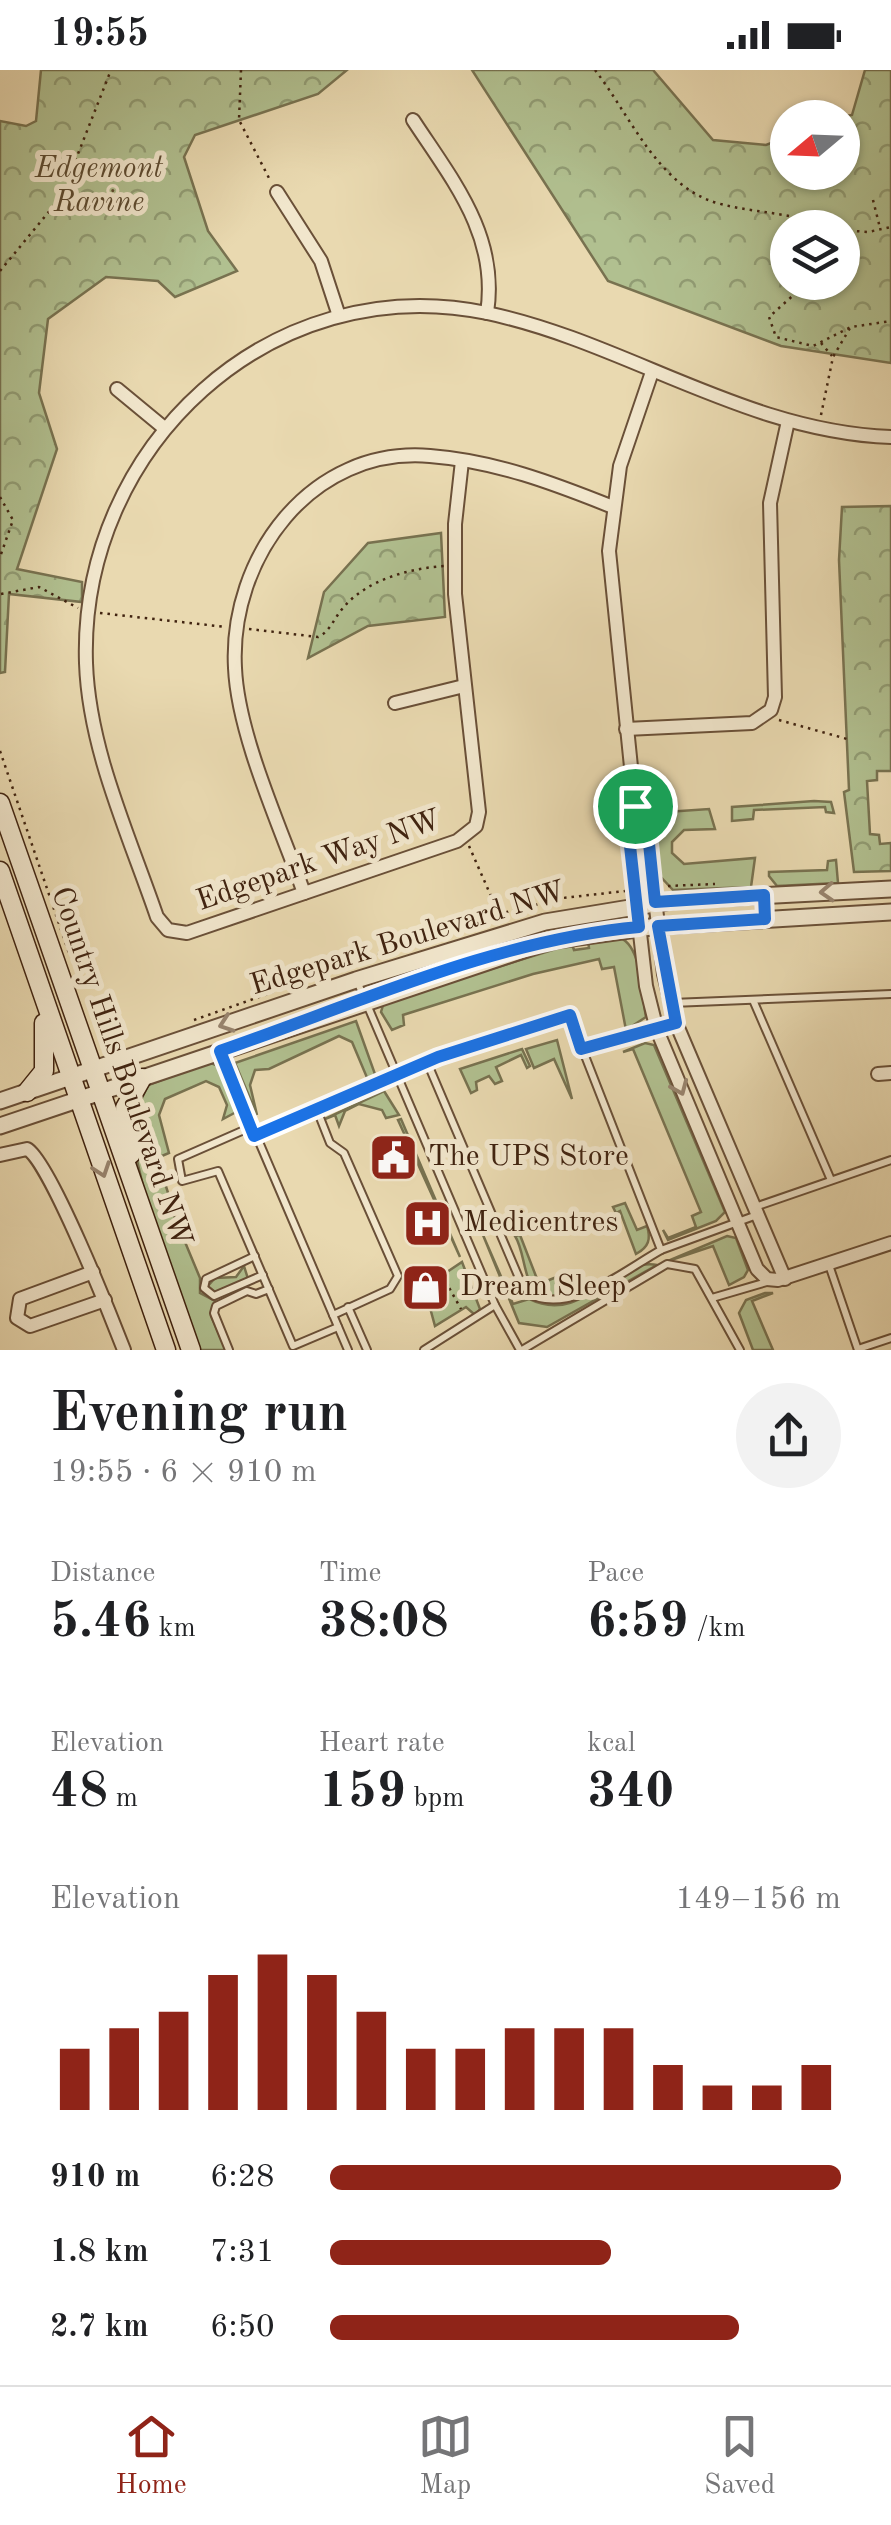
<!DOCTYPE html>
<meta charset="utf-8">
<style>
body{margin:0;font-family:"Old Standard TT",serif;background:#f2f2f2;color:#202124;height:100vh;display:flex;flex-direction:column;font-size:38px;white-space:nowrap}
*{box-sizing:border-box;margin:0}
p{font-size:32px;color:#757577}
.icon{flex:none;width:55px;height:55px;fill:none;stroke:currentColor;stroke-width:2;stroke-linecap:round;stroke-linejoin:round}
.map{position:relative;height:1280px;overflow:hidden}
.sheet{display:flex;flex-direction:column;background:#fff;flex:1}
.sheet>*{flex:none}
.needle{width:65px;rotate:251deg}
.tools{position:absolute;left:770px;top:30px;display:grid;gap:20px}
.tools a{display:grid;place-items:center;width:90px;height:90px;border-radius:50%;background:#fff;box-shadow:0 2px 8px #0004;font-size:50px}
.pin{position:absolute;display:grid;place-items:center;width:85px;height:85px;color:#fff;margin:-42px;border:5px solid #fff;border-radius:50%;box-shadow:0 2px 10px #0007}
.round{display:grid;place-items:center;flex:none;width:105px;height:105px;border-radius:52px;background:#f2f2f2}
.overview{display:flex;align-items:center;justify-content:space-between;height:170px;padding:0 50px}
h1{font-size:55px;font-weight:700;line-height:75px}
.stats{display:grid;grid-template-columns:repeat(3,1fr);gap:15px;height:170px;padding:10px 50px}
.stats div{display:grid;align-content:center}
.stats b{font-size:50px;font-weight:700}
.stats small{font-size:28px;font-weight:400}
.stats p{font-size:28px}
.chart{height:280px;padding:20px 50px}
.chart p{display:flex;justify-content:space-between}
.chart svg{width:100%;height:180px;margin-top:10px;stroke:#8f2418;stroke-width:6}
ul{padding:0 50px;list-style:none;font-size:32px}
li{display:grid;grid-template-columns:160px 120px 1fr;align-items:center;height:75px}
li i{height:25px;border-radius:12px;background:#8f2418}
.status{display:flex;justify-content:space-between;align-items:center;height:70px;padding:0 50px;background:#fff;direction:ltr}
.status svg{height:28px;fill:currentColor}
.menu{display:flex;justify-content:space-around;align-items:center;height:140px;border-top:2px solid #e0e0e0;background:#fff;font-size:28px;color:#757577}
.menu a{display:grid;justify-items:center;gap:5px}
.menu .current{color:#8f2418}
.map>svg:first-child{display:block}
.grass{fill:#b1c090;stroke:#787250;stroke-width:2.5}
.park{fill:url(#park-crowns);stroke:#787250;stroke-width:2.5;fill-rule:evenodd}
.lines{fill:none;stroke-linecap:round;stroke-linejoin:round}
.service-casing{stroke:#6a5038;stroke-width:10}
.minor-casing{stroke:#6a5038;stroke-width:16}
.tertiary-casing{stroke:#6a5038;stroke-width:19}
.secondary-casing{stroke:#402310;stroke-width:21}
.path{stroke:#402310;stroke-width:2.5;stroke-dasharray:2.5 5;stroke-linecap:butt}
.service{stroke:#f1e6cc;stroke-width:6}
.minor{stroke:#f1e6cc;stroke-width:12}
.tertiary{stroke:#f1e6cc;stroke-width:15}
.secondary{stroke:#f1e6cc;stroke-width:18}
.oneway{stroke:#98846e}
.route-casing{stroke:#fff;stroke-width:20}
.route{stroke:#1a73e8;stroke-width:12}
.labels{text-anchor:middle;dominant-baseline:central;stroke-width:10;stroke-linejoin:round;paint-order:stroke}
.park-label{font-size:30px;font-style:italic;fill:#5c4a30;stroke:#f1e6cc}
.street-label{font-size:30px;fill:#402310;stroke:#f1e6cc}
.poi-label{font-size:30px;fill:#402310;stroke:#f1e6cc;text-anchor:start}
</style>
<div class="status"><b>19:55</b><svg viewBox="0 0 49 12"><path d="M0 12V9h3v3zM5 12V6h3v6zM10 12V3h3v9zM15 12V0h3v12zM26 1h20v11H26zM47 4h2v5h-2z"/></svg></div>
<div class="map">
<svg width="891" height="1280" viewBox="0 0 891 1280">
<defs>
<pattern id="park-crowns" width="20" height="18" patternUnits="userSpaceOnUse" patternTransform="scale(2.5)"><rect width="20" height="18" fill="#b1c090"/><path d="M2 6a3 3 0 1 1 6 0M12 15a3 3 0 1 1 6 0" fill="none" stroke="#919c74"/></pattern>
</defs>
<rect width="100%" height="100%" fill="#e9d9b0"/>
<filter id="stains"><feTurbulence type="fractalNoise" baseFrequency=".002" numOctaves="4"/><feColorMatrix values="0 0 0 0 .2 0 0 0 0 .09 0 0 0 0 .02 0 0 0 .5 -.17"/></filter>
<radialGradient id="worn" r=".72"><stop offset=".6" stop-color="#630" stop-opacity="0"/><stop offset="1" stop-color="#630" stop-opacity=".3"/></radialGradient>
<g class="grass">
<polygon points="814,731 831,732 834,743 826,742 825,737 754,740 753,749 732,751 732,737"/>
<polygon points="709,739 715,759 684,760 672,772 672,783 684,794 755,788 751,817 673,820 659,805 652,743"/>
<polygon points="836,790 838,813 777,816 769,806 769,802 827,800 828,791"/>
<path d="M616,866C643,873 641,923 646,947L626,960L614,897L602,899L599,889L533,904L403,945L404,955L392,960L381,942L384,932L572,874L574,880L589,878L588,870Z"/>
<polygon points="356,951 376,1007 368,1010 352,972 339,966 269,999 255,1000 250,1015 257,1045 235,993"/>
<polygon points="557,970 572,1029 554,989 534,998 526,979"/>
<polygon points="645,973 654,975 725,1142 716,1151 668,1170 663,1160 668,1168 696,1157 692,1146 701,1142 633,979 623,982"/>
<polygon points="522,979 530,996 527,998 521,985 496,997 502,1011 495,1014 489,1006 476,1012 477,1020 471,1023 460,999"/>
<polygon points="209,992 218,996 238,1041 223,1049 227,1035 219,1017 206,1011 165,1029 159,1045 169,1083 157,1088 169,1126 177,1124 180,1132 170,1136 200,1208 200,1223 215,1231 211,1246 226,1280 198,1280 147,1133 132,1069 130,1053 148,1015"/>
<polygon points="384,1021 399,1045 386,1048 382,1040 359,1034 345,1041 339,1056 335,1045 325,1049"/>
<polygon points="401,1049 460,1187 398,1050"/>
<path d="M625,1133L637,1160L647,1156C651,1169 649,1177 636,1184L620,1141L616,1143L613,1137Z"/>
<path d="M483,1165L513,1234L529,1229C584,1256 613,1187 657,1195L547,1257L519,1253Z"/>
<path d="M520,1165L539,1214L564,1204L576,1219C518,1246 530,1189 515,1166Z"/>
<polygon points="727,1166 736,1168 748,1200 744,1207 729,1215 713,1176 668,1191"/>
<polygon points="462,1192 480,1239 475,1245 466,1237 435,1256 429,1234 442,1228 448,1215 444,1204"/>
<polygon points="244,1196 248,1209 214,1223 207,1217 215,1208 236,1207"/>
<polygon points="765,1223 773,1223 752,1231 773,1280 753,1280 739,1243 746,1230"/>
</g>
<g class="park">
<polygon points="41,0 347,0 318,24 195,65 184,87 208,161 237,201 175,227 158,211 106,207 48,249 39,323 57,379 17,499 82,512 82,532 9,524 5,602 0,603 0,51 26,56 36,51"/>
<path d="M472,0H653L713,70L766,75L787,67L788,102H842V48L839,47L852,45L865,0H891V293L781,276L608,211ZM788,158H842V212H788Z"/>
<polygon points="891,436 891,701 877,701 877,710 867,711 870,764 879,765 880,774 891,773 891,801 854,802 844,722 849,720 839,490 842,437"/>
<polygon points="441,463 445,547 368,556 308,588 324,522 368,473"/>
</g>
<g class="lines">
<defs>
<g id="service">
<polyline points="357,911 495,1235 520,1280"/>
<polyline points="753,930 831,1110"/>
<polyline points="672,933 891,924"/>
<path d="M569,945L661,1180C623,1201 568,1248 525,1222L427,992Z"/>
<polyline points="581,979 676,953"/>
<polyline points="221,983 348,1280"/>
<polyline points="317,1040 330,1073 344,1083 398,1206 390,1219 333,1245"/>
<polyline points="251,1057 178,1089 182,1111 218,1101 293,1276 338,1257"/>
<polyline points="254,1067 427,992"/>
<polyline points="755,1137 891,1090"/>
<polyline points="661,1180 757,1145"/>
<polyline points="255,1186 206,1209 204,1218 214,1226 263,1205"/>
<polyline points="829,1195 858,1280"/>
<polyline points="712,1228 770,1211"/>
<polyline points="348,1237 367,1280"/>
<polyline points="858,1279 891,1268"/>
<polyline points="229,1280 214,1243 216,1236 247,1221 256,1224 269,1219"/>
<polyline points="424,1280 495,1235"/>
<polyline points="522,1280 667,1194 695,1199 740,1280"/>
</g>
<g id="minor">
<path d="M413,50C453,111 499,166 487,243"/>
<polyline points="277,122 321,191 339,246"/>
<polyline points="652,302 620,396 609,481 635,736 647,764 664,904 676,953 785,1209"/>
<polyline points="117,319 163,357"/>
<path d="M462,391L455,454V524L479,742L476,756L457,771L187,863L168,860L157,847C129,765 89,680 86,593C79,377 271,198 487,243C625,272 745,362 891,367"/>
<polyline points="395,633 464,616"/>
<polyline points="626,659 752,653 771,640 775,627 770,433 788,351"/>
<polyline points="635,738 629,767 646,916 657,960 757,1199 767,1209 778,1210 891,1173"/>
<path d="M304,823C281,758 238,666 235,598C229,488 311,376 430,386C495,391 553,413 613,437"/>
<polyline points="878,1004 891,1003"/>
<path d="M0,1085L27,1079C49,1090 112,1249 124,1280"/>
<polyline points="93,1202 20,1229 17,1248 30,1256 105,1230"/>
</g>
<g id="tertiary">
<polyline points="0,1031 356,910 545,852 678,830 891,819"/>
<polyline points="0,1056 550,871 658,856 891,842"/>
</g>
<g id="secondary">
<polyline points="0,733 191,1280"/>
<polyline points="0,801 166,1280"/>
<polyline points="27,1022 44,1001 44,953"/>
<polyline points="131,1084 125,1038 142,1008"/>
</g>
</defs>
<use href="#service" class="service-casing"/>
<use href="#minor" class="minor-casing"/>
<use href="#tertiary" class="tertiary-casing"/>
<use href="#secondary" class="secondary-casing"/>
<g class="path">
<polyline points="241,0 239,50 270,110"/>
<path d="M595,0C630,45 658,116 717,133C757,144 788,141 830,158"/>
<polyline points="873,130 880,158"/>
<polyline points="842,160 868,162 891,157"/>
<polyline points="0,201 61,127 111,0"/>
<polyline points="808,212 769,247 776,267 813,276 851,257 891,251"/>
<polyline points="821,273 832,286"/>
<polyline points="821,345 833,287 850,258"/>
<polyline points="0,427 13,450 0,487"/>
<polyline points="1,524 39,517 78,538"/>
<polyline points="100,543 226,557"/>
<path d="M249,559L318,567C330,562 334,548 343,538C366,510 410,498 445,496"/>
<polyline points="779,650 847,669"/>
<polyline points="0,681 69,883"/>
<polyline points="469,776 498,842"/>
<polyline points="668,816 715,814"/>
<polyline points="194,950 479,849 563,828 625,821"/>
<polyline points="107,975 120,975"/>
<polyline points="442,1205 461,1239"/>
</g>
<use href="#service" class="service"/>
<use href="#minor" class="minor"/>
<use href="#tertiary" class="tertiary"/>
<use href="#secondary" class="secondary"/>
</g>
<defs><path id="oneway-chevron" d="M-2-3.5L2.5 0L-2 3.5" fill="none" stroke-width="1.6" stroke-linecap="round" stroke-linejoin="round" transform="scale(2.5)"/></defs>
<g class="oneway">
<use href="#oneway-chevron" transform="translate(827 822) rotate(177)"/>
<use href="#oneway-chevron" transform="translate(226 954) rotate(161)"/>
<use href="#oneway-chevron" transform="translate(680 1018) rotate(67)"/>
<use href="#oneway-chevron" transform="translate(102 1100) rotate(71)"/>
</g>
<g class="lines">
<defs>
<path id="route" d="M635,736L648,764L655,832L764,825L765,849L658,856L676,953L581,979L570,945L438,987L254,1066L220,981C356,934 495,870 639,857L629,767Z"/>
</defs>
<use href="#route" class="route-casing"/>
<use href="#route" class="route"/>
</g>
<defs>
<symbol id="civic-square" viewBox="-11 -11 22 22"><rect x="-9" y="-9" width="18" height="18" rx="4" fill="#8f2418" stroke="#f1e6cc"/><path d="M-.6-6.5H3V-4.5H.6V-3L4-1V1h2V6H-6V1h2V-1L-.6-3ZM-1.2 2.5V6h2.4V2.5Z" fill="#fff"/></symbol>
<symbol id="hospital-square" viewBox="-11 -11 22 22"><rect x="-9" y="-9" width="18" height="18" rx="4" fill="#8f2418" stroke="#f1e6cc"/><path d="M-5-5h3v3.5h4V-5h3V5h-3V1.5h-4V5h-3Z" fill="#fff"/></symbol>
<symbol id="shop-square" viewBox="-11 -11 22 22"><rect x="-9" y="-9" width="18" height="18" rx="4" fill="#8f2418" stroke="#f1e6cc"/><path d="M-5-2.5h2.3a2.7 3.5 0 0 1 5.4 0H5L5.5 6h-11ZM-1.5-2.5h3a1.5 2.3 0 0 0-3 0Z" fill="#fff"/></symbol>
</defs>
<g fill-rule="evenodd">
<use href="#civic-square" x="366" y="1060" width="55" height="55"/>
<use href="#hospital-square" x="400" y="1126" width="55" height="55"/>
<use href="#shop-square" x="398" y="1190" width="55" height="55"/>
</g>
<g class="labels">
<g class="park-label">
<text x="99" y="99">Edgemont<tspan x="99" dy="34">Ravine</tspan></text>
</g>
<g class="street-label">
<text transform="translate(319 791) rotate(-19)">Edgepark Way NW</text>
<text transform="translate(408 869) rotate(-17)">Edgepark Boulevard NW</text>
<text transform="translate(121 997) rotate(71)">Country Hills Boulevard NW</text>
</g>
<g class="poi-label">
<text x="428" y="1087">The UPS Store</text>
<text x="463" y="1153">Medicentres</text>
<text x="460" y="1217">Dream Sleep</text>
</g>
</g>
<rect width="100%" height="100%" filter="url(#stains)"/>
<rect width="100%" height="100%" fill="url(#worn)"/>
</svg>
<div class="tools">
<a><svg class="needle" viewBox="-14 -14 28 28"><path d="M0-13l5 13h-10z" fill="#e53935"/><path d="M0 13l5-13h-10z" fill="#757577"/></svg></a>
<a><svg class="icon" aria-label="layers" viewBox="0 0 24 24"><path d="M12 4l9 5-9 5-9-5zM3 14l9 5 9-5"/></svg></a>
</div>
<div class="pin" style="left:635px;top:736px;background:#1e9e55"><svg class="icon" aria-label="arrive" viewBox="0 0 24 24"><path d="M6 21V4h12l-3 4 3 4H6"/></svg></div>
</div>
<section class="sheet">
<div class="overview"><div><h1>Evening run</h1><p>19:55 · 6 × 910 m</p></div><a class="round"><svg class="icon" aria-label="share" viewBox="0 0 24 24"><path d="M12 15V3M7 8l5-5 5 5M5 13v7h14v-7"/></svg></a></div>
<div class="stats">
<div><p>Distance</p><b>5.46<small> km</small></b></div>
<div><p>Time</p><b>38:08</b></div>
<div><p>Pace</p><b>6:59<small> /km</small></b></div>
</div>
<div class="stats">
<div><p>Elevation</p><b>48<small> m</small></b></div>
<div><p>Heart rate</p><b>159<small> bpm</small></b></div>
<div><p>kcal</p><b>340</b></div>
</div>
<div class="chart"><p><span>Elevation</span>149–156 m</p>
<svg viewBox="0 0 160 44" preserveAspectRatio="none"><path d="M5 44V29M15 44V24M25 44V20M35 44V11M45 44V6M55 44V11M65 44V20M75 44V29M85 44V29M95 44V24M105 44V24M115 44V24M125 44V33M135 44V38M145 44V38M155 44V33"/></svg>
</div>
<ul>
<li><b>910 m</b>6:28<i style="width:100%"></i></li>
<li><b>1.8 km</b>7:31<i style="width:55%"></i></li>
<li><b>2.7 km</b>6:50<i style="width:80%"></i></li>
</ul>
</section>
<nav class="menu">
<a class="current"><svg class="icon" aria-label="home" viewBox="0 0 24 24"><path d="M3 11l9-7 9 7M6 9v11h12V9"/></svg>Home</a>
<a><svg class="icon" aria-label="map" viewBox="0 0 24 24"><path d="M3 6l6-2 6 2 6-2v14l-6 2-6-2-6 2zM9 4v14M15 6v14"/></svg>Map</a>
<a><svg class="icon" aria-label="saved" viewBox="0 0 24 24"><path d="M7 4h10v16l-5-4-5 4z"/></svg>Saved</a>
</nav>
